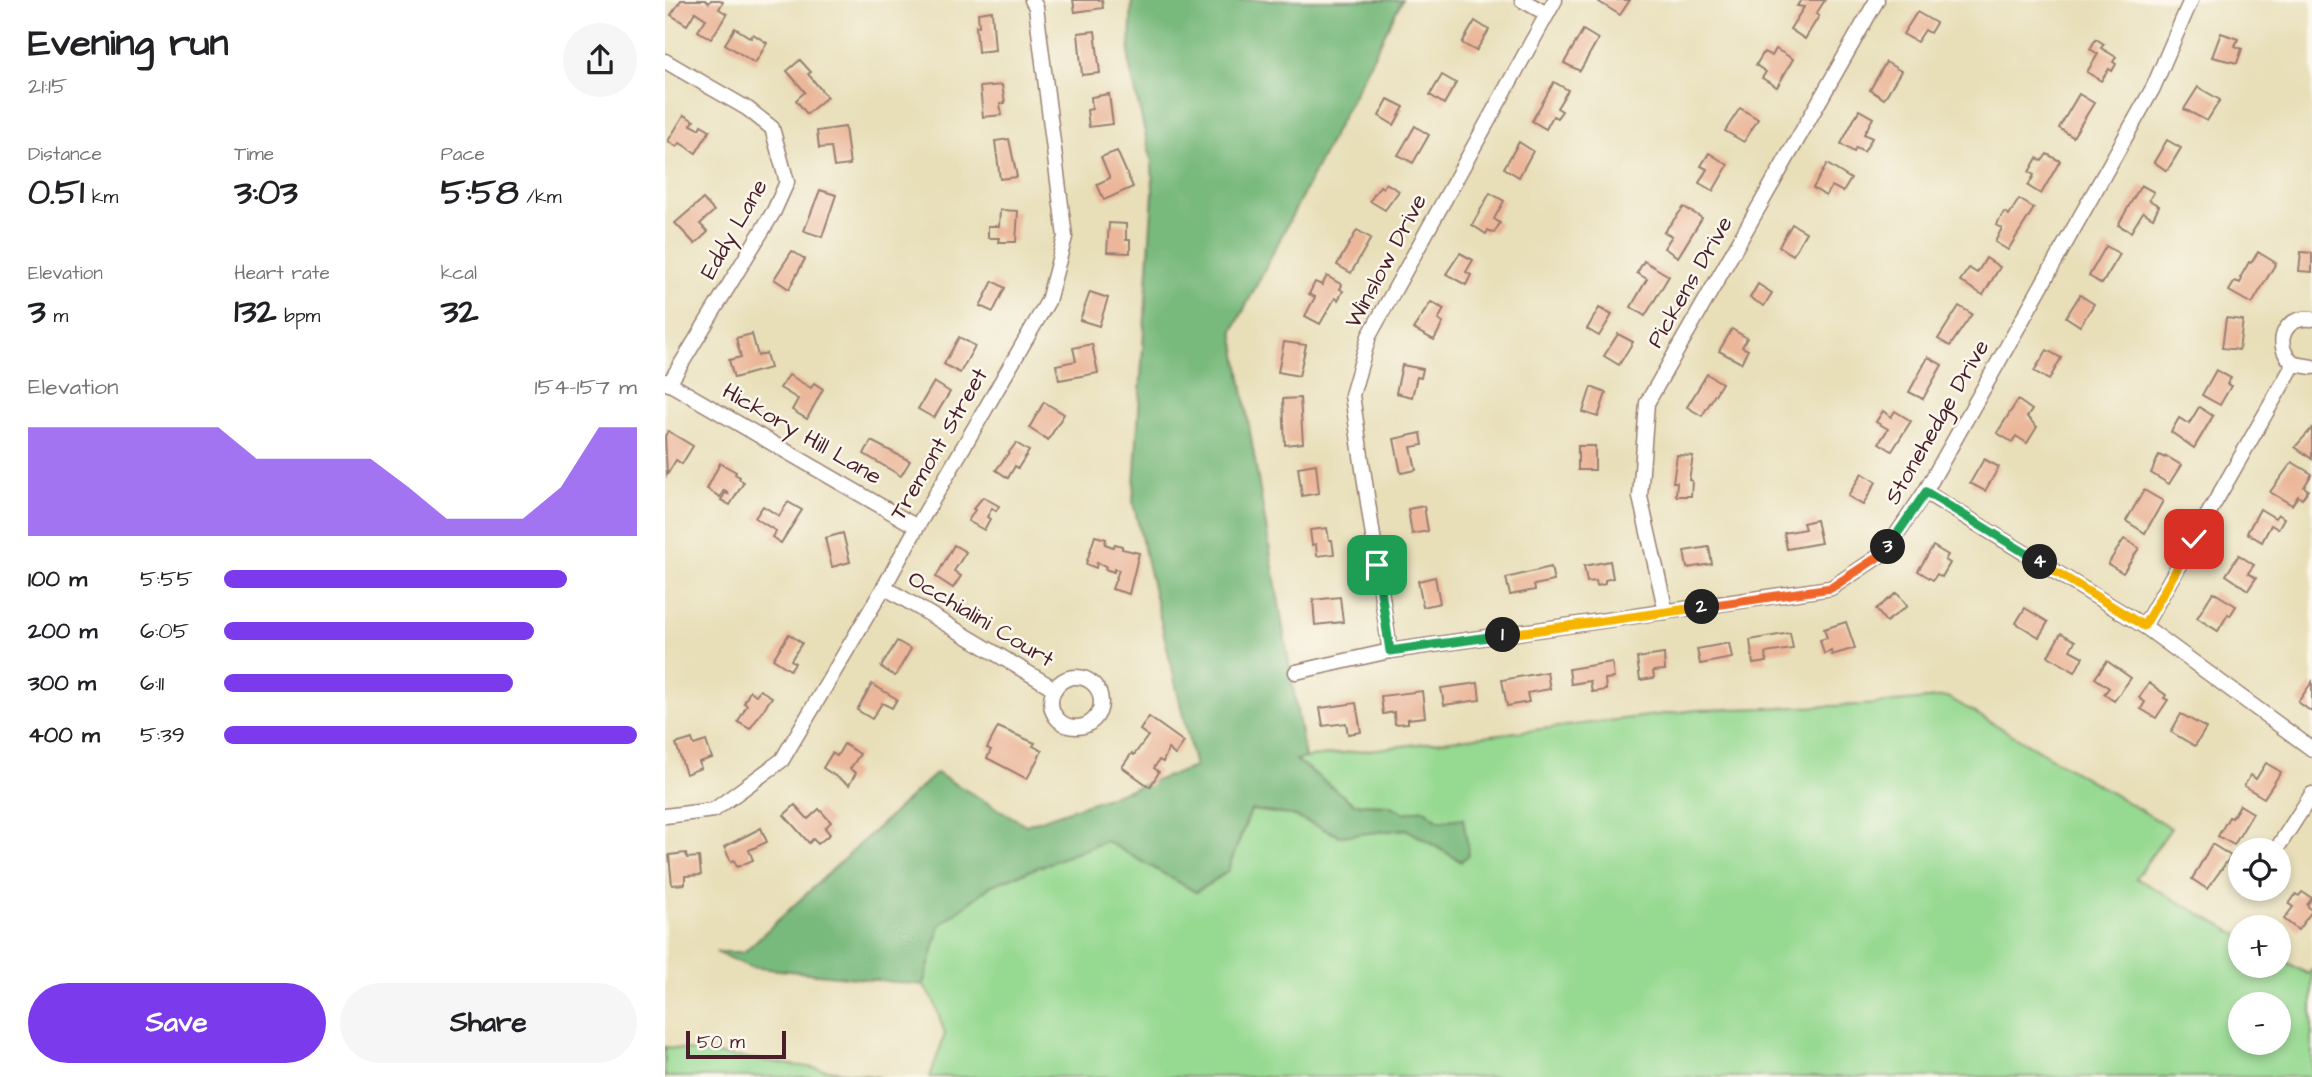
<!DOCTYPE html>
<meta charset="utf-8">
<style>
body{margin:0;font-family:"Architects Daughter",sans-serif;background:#f6f6f6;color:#202124;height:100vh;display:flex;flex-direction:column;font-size:26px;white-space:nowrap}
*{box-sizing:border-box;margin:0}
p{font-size:23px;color:#757577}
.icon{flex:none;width:38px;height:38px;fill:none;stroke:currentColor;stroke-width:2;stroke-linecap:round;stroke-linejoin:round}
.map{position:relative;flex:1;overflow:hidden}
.panel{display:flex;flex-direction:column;background:#fff;width:665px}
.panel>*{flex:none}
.fabs{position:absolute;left:1563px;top:838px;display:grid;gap:14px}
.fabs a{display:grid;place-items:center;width:63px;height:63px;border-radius:50%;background:#fff;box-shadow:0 4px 10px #0003;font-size:35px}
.scale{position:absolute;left:21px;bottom:18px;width:100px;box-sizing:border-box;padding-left:7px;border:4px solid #4a1f2b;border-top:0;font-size:19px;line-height:24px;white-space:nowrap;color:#4a1f2b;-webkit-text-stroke:5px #fbf7ec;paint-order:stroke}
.pin{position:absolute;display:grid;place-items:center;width:60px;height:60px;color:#fff;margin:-30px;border-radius:14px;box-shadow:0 4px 10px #0006}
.km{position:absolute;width:35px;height:35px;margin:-18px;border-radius:50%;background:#222;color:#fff;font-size:19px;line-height:35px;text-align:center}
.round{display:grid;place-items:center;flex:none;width:74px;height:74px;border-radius:37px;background:#f6f6f6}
.head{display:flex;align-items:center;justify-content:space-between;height:119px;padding:0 28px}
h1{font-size:38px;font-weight:700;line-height:52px}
.metrics{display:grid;grid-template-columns:repeat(3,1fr);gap:10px;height:119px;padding:7px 28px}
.metrics div{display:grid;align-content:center}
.metrics b{font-size:35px;font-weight:700}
.metrics small{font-size:19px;font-weight:400}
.metrics p{font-size:19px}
.chart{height:196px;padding:14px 28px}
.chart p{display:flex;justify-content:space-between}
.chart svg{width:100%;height:126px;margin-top:7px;fill:#7c3aed;opacity:.7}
.cta{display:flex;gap:14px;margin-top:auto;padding:14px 28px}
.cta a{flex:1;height:80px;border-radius:42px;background:#7c3aed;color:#fff;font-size:28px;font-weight:700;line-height:80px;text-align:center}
.cta a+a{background:#f6f6f6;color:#202124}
ul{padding:0 28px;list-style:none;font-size:23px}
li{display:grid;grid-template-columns:112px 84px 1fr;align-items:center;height:52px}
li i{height:18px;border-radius:9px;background:#7c3aed}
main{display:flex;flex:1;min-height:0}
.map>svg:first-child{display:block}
.green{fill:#96d991;stroke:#707c5e;stroke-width:2;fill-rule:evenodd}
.forest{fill:#78b97b;stroke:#616c53;stroke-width:2}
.building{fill:#ebb699}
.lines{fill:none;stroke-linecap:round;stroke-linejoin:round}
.minor-casing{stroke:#997f72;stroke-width:17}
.minor{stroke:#fff;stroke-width:14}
.split-1-casing{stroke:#fff;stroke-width:14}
.split-2-casing{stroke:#fff;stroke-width:14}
.split-3-casing{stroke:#fff;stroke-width:14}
.split-4-casing{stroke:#fff;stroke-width:14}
.split-5-casing{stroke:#fff;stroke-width:14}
.split-1{stroke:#22a559;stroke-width:9}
.split-2{stroke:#f5b400;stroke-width:9}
.split-3{stroke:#f0652b;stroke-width:9}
.split-4{stroke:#22a559;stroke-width:9}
.split-5{stroke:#f5b400;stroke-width:9}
.labels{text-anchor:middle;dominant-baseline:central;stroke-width:5;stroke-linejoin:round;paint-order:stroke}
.street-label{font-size:23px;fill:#4a1f2b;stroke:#fbf7ec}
</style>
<main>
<section class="panel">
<div class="head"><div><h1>Evening run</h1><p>21:15</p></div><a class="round"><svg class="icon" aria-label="share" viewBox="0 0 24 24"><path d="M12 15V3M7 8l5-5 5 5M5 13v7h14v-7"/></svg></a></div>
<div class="metrics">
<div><p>Distance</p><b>0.51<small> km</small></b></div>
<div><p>Time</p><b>3:03</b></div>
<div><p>Pace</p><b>5:58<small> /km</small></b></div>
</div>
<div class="metrics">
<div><p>Elevation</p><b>3<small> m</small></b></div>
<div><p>Heart rate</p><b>132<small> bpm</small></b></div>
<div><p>kcal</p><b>32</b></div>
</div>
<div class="chart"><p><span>Elevation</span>154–157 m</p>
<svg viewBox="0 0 160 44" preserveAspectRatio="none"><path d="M0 44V6L10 6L20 6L30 6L40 6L50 6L60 17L70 17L80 17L90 17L100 27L110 38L120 38L130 38L140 27L150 6L160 6V44z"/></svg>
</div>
<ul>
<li><b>100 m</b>5:55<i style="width:83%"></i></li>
<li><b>200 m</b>6:05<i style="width:75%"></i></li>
<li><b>300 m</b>6:11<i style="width:70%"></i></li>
<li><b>400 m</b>5:39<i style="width:100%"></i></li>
</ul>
<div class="cta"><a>Save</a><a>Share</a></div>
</section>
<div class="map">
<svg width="1647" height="1077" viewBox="0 0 1647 1077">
<rect width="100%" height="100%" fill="#fbf7ec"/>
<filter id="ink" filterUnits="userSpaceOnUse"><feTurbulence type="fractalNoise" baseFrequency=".0143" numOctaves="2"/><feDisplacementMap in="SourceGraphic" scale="14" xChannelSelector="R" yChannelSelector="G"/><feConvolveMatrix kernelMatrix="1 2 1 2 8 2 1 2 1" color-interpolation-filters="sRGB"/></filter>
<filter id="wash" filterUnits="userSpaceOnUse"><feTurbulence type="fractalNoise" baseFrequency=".00686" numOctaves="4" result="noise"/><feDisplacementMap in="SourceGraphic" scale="28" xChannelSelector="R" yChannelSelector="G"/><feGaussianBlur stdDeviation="1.57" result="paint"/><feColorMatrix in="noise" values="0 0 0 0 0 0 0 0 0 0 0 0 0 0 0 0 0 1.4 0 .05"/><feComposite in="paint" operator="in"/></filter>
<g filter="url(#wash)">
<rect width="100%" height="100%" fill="#e8dfb9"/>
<g class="green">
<path d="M1283,697L1506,828L1471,878L1575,936V966H1614V958L1643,974L1647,970V1077H265L280,1034L269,1001L258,985L275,925L327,885L441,841L531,892L562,872L586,810L626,815L675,836L741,829L795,861L774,821L758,809L740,813L724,805L689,804L630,759L1032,710L1199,705ZM1575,1004H1614V1043H1575Z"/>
<polygon points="0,1047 214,1077 0,1077"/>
</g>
<polygon class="forest" points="467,0 737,0 568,331 640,758 631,760 689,804 724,805 740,813 758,809 774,821 798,818 804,855 796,861 741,829 675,836 626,815 586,810 562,872 531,892 441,841 327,885 275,925 258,985 85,967 51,952 79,952 271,773 361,825 530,767 468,502 488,192 487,163 464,64"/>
<g id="blocks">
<g class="building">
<polygon points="16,0 40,0 44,3 46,0 55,0 58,2 54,9 62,14 46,39 33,31 41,19 30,12 22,25 6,15"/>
<polygon points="408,0 437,0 438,8 410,12"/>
<polygon points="935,0 965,0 955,15 934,2"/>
<polygon points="1136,0 1160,0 1151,14 1154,16 1140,39 1125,29 1139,7 1132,6"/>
<polygon points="327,11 330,50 313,52 311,26 314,26 313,13"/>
<polygon points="1252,12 1271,23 1265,33 1260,30 1252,42 1238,34"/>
<polygon points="810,21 824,30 811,51 797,43"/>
<polygon points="70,28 86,38 88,34 102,43 90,63 60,44"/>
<polygon points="918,30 933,39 915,71 899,63"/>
<polygon points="430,31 435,73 417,75 413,33"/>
<polygon points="1556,33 1573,39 1570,46 1577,49 1572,63 1547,57"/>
<polygon points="1431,39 1439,44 1436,48 1451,57 1448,62 1451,64 1447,71 1444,69 1436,81 1422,72 1433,54 1425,49"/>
<polygon points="1111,49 1128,59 1112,87 1097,78 1101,72 1091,65 1099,52 1107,56"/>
<polygon points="135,60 146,72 143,74 162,97 142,114 131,100 140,92 122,71"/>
<polygon points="1221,62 1236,71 1219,99 1205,90"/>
<polygon points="777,75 791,83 779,104 765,95"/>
<polygon points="889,82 903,90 892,108 897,111 892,118 888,116 881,129 867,121"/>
<polygon points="337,85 340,103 335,104 337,115 318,117 315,87"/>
<polygon points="1533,87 1555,100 1542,121 1519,109"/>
<polygon points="444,94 448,124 424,127 422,110 427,109 426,97"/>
<polygon points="1414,94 1429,103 1408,137 1394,128"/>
<polygon points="723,99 739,107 729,125 714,116"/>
<polygon points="1075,108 1093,119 1079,142 1060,131"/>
<polygon points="1194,110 1208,118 1199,134 1207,138 1199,152 1191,148 1189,152 1176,144"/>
<polygon points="19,115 29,121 26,125 34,129 36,125 45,130 31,153 15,143 12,147 3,141"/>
<polygon points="750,126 764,135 748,163 733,155"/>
<polygon points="180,127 185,165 169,167 166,147 154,148 152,131"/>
<polygon points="344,139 352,177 335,179 330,141"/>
<polygon points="1502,140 1516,148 1502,171 1489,162"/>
<polygon points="854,142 868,151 854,177 839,168"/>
<polygon points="452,151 468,187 439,200 432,184 445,178 436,157"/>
<polygon points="1044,153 1063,165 1048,191 1034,183 1042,169 1036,166"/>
<polygon points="1382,154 1395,161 1376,194 1363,186 1369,175 1364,172 1372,158 1377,161"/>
<polygon points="1162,164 1186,179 1178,192 1167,186 1161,196 1148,188"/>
<polygon points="721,183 734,191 720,210 705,201 715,186 718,188"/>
<polygon points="1476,185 1489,192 1484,200 1494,206 1488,218 1478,212 1466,232 1453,225"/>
<polygon points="155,190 171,195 157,237 139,231"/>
<polygon points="825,193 839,201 829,219 835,223 829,233 823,230 821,234 807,225"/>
<polygon points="38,199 49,211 35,224 43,232 30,244 10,223"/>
<polygon points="1354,199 1369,208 1343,250 1330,242 1337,228 1331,225 1339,212 1344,215"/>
<polygon points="1019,207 1037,218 1013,257 999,248 1007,236 999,232"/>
<polygon points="335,210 353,211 351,242 333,242 334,238 323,238 323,226 334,226"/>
<polygon points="444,223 461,224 461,240 465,240 465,253 442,252"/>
<polygon points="1127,224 1141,232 1128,255 1114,246"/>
<polygon points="692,230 706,238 686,273 672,265"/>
<polygon points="1441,246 1455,254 1437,284 1424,276"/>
<polygon points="127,251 140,259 124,289 109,279"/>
<polygon points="1593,252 1611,263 1587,304 1564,291 1570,281 1575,283 1577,279 1575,278 1584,262 1586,263"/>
<polygon points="1636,252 1647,253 1647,272 1634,271"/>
<polygon points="795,253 808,260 801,272 806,275 801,285 781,274"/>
<polygon points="1321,258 1335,267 1318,295 1295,281 1304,268 1312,273"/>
<polygon points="979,261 1004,276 980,316 966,307 982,279 972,273"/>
<polygon points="662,276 677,285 675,289 678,291 673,300 670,298 655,324 640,316 650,297 644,294 650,282 657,285"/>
<polygon points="328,281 340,288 328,312 315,306"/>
<polygon points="1093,284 1107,293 1099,306 1085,298"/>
<polygon points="425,292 443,298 434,326 415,320"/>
<polygon points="1415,295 1429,304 1415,326 1401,317"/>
<polygon points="766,302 779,309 773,320 778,323 769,340 748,329"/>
<polygon points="1294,306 1307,314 1285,346 1273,339"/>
<polygon points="934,308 947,315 934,336 922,329"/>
<polygon points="1561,318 1578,320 1574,350 1557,348"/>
<polygon points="1067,329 1082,338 1077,347 1083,350 1076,363 1054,351"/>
<polygon points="87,334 93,356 101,353 105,368 69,378 64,360 76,357 71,338"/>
<polygon points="953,334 968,342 954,365 939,356"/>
<polygon points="294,337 310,346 295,373 279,364"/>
<polygon points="619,342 641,345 634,376 613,372"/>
<polygon points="427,344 433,373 394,380 391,365 411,361 408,348"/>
<polygon points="1382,350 1396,358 1384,380 1369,371"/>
<polygon points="1263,357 1277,365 1258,399 1244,392"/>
<polygon points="737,365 758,369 756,378 752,377 747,397 731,393"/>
<polygon points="1551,370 1566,378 1562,384 1566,386 1555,405 1537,395"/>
<polygon points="1042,374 1057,383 1037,416 1022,407"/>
<polygon points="124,375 146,388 149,383 158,389 142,419 127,410 133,399 115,388"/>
<polygon points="269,382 285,392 269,418 253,409"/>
<polygon points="926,387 941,393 933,417 918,412"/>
<polygon points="635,398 638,443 620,445 618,399"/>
<polygon points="1353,400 1367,410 1362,417 1372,427 1362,443 1351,436 1347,442 1332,433"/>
<polygon points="379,402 399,414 383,440 364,428"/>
<polygon points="1534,407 1548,416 1529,448 1506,432 1514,418 1524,424"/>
<polygon points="1218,411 1226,417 1230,411 1246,421 1227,451 1214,443 1223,429 1211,422"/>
<polygon points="1647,428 1647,459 1630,447"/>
<polygon points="3,431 28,446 17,464 11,460 2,475 0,436"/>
<polygon points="756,433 758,445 746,447 751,470 736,473 729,439"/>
<polygon points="206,441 245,461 236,476 199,454"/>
<polygon points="351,443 364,451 353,468 350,466 343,478 331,470"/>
<rect x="913" y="446" width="17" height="24"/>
<polygon points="1012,455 1028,456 1024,480 1027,481 1026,496 1011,496 1012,482 1008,482"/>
<polygon points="1494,455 1500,458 1501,456 1516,465 1504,484 1486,473"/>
<polygon points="1319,459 1334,467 1320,491 1305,483"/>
<polygon points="1627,462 1647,474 1639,487 1643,490 1637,499 1633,496 1627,505 1605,492"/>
<polygon points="55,463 71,472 70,474 75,477 74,479 79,482 65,505 56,500 60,493 63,494 62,492 59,490 55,497 42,489"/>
<polygon points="651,464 654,493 637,496 633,467"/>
<polygon points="1197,473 1211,482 1198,505 1183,496"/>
<polygon points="1479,490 1498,501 1480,533 1461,521"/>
<polygon points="318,497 334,506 331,511 327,508 322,517 325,519 319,530 303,521 310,510 308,509"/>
<polygon points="123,502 137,510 116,543 107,537 111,531 90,518 98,506 114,516"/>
<polygon points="759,506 763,531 747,534 743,509"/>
<polygon points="1595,509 1610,518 1613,514 1619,518 1613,529 1606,525 1597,542 1582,533"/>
<polygon points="1151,520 1156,543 1122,549 1119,533 1140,529 1138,523"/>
<polygon points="662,528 664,540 667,540 669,554 652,556 651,544 647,545 645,530"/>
<polygon points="178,533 185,562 167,567 160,538"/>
<polygon points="430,536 441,539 440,544 448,547 450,544 457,546 457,549 474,553 464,594 447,589 454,570 449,569 449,572 440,569 441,566 432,563 431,568 421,564"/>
<polygon points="1459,539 1474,548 1458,573 1443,564"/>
<polygon points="289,545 301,552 289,571 296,576 288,588 271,577"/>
<polygon points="1268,546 1283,555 1280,560 1285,563 1277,577 1272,574 1268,580 1253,571"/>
<polygon points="1044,547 1047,564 1022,568 1019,551"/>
<polygon points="1574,555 1589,565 1583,573 1591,578 1583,590 1561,575"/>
<polygon points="945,561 948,578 940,580 940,584 932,586 931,581 922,582 919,566"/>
<polygon points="886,567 889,581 869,585 870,590 845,595 841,578"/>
<polygon points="770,577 775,603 758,607 753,581"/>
<polygon points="1548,592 1571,606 1565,616 1563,614 1553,631 1532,618"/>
<polygon points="1232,593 1242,606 1221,622 1211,609"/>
<polygon points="675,597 678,622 650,625 648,600"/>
<polygon points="1360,608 1383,622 1374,637 1351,623"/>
<polygon points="1181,622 1190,648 1167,655 1166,651 1159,654 1155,640 1162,638 1159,629"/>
<polygon points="1125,633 1128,649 1100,653 1102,662 1088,664 1085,640"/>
<polygon points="1396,633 1410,641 1405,650 1418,657 1410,672 1383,656"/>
<polygon points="124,634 137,643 126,660 130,663 125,670 108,659"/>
<polygon points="232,641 246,649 230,676 216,667"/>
<polygon points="1064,643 1067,658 1035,664 1032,649"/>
<polygon points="999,654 1000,670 988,671 989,678 975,680 972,658"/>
<polygon points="1442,661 1466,678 1449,701 1439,694 1444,688 1430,678"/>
<polygon points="947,662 949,678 940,679 941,690 927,692 925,681 906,684 904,669"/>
<polygon points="882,672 885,689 862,693 864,702 842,706 837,680"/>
<polygon points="1647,682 1647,712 1633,702"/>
<polygon points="813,683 815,700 779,705 776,688"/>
<polygon points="1484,683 1501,695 1499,698 1503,700 1491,718 1476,709 1480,702 1474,698"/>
<polygon points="207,684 232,699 227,708 217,703 207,719 192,710"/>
<polygon points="95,690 107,697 85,729 73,722 82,705 79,703 85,691 91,695"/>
<polygon points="757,691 760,717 743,719 743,723 730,724 729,712 718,714 716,696"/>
<polygon points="691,703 696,732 683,734 681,723 658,726 655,708"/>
<polygon points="1516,714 1541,728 1530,746 1506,732"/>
<polygon points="484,717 519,742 510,755 503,749 498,762 494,760 489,768 494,772 485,787 457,767 467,753 469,755 483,736 475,730"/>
<polygon points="333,727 370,743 368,746 377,751 362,779 322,758 326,750 322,748"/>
<polygon points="27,739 29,745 41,741 47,758 34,762 36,768 21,774 11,744"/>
<polygon points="179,744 195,754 185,769 191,773 184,785 158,768 167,753 172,756"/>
<polygon points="1601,763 1616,772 1599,798 1579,786 1586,775 1591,779"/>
<polygon points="130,805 143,819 154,809 166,822 160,828 165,834 153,844 148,839 144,843 119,815"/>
<polygon points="1575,805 1588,813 1569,845 1553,836 1564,817 1567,818"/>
<polygon points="96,828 102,842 84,850 88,860 72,867 69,860 66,862 59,847"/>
<polygon points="1547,844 1566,856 1542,889 1527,879"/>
<polygon points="21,853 22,858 34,857 36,875 20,876 20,884 7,885 4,855"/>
<polygon points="1637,892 1647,898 1642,905 1647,911 1633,930 1619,919 1628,907 1624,904 1631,894 1634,896"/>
</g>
</g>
</g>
<g filter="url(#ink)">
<use href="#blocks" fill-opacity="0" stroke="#997f72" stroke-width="2"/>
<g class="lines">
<defs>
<g id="minor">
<polyline points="857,0 882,14"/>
<polyline points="0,61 83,109 107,128 122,182 109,211 4,384"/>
<path d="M1647,319C1618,315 1607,346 1629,364L1647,367"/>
<polyline points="0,381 252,527"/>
<polyline points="1260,492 1479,626 1647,749"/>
<polyline points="219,587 390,689"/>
<polyline points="1001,612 975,497 982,403 1212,0"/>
<polyline points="1479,626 1629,364"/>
<polyline points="725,651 687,395 704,336 890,0"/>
<polyline points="631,672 725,651 1166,588 1219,553 1260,492 1488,88 1526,0"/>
<circle cx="411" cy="702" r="25"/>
<polyline points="0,816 49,810 117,760 219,587 252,527 383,301 400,237 371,7 367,0"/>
<polyline points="1611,850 1647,794"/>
</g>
</defs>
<use href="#minor" class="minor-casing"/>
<use href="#minor" class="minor"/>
</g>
</g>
<g class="lines" filter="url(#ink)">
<defs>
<polyline id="split-1" points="712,565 725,651 838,635"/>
<polyline id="split-2" points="838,635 1037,607"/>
<polyline id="split-3" points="1037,607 1166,588 1219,553 1223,547"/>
<polyline id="split-4" points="1223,547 1261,492 1375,562"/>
<polyline id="split-5" points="1375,562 1479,626 1529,539"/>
</defs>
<use href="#split-1" class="split-1-casing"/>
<use href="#split-2" class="split-2-casing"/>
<use href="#split-3" class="split-3-casing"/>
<use href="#split-4" class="split-4-casing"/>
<use href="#split-5" class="split-5-casing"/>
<use href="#split-1" class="split-1"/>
<use href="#split-2" class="split-2"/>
<use href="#split-3" class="split-3"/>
<use href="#split-4" class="split-4"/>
<use href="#split-5" class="split-5"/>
</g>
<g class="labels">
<g class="street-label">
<text transform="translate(69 229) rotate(-60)">Eddy Lane</text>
<text transform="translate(721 261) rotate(-62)">Winslow Drive</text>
<text transform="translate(1025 282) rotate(-60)">Pickens Drive</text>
<text transform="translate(1272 422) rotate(-60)">Stonehedge Drive</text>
<text transform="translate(137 434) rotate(30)">Hickory Hill Lane</text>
<text transform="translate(274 444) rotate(-60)">Tremont Street</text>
<text transform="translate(316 619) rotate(31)">Occhialini Court</text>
</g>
</g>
</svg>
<div class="fabs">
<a><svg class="icon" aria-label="locate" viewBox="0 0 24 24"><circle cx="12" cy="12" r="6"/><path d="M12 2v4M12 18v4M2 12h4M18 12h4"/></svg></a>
<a>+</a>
<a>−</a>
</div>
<div class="scale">50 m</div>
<div class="pin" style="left:712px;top:565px;background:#1e9e55"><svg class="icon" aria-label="arrive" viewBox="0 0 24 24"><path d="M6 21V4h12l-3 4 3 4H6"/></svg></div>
<div class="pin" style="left:1529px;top:539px;background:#d93025"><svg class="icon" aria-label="check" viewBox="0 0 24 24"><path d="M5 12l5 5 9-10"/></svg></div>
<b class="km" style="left:838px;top:635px">1</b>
<b class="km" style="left:1037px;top:607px">2</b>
<b class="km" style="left:1223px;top:547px">3</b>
<b class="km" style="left:1375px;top:562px">4</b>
</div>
</main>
